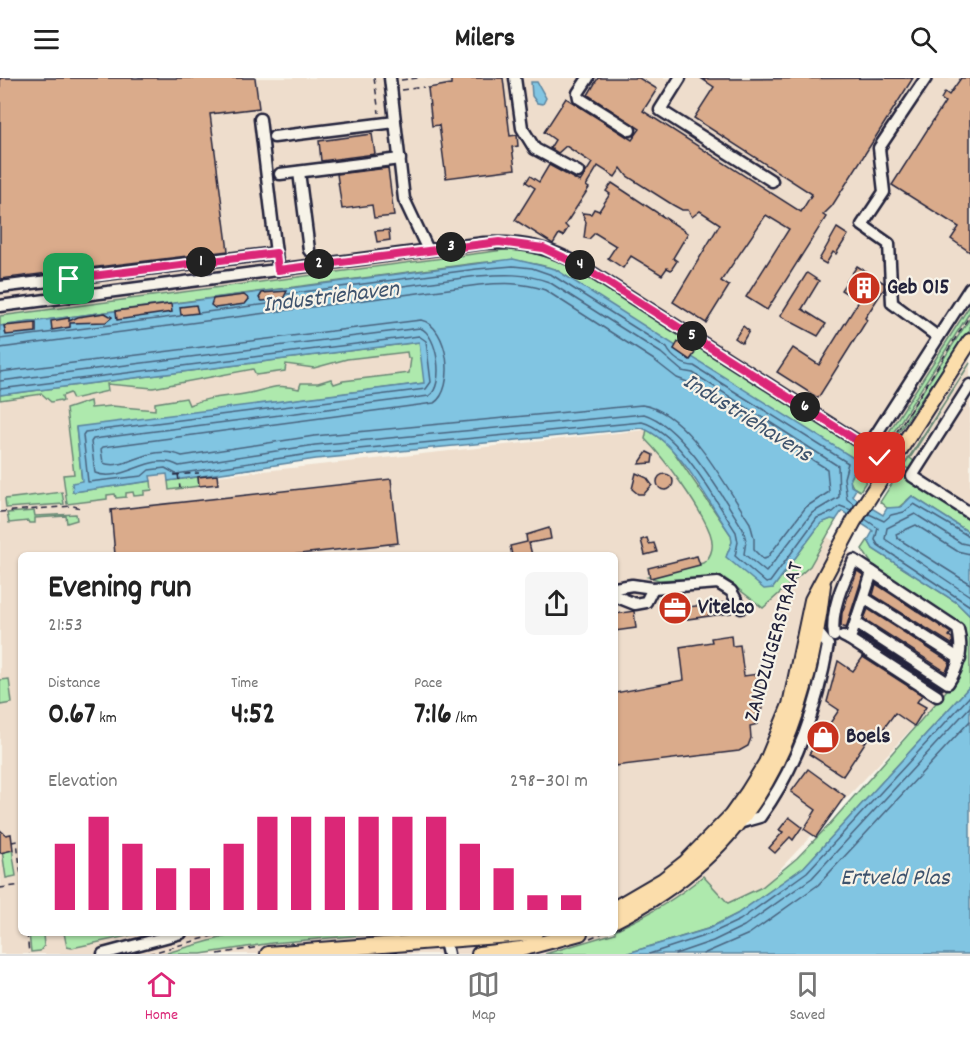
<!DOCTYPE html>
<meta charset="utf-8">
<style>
body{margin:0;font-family:Dekko,sans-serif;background:#f6f6f6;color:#222;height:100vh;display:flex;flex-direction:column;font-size:22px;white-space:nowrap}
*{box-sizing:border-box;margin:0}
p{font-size:20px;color:#767676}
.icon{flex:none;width:33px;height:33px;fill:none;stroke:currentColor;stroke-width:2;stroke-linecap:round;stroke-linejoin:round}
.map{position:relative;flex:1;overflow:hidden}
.panel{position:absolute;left:18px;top:474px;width:600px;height:384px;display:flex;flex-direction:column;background:#fff;border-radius:9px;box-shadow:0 2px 4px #0004}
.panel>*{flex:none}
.pin{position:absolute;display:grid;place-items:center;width:51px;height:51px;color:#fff;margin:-26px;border-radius:12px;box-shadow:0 3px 9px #0006}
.km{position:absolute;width:30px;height:30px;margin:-15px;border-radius:50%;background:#222;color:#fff;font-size:16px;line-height:30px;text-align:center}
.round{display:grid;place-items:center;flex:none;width:63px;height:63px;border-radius:9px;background:#f6f6f6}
.head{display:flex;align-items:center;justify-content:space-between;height:102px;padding:0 30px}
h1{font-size:33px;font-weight:800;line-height:45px}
.stats{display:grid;grid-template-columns:repeat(3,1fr);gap:9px;height:102px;padding:6px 30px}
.stats div{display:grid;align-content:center}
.stats b{font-size:30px;font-weight:800}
.stats small{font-size:16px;font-weight:400}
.stats p{font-size:16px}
.chart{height:168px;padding:12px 30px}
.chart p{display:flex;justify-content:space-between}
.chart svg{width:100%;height:108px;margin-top:6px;stroke:#db2777;stroke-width:6}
header{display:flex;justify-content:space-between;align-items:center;height:78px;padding:0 30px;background:#fff;font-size:27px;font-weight:800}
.dock{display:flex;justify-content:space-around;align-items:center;height:84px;border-top:2px solid #e0e0e0;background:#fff;font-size:16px;color:#767676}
.dock a{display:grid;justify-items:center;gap:3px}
.dock .on{color:#db2777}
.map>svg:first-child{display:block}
.built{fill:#edc;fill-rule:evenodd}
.green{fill:#aee9ad;stroke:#688674;stroke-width:1.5}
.water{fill:#81c5e2;stroke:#5b849f;stroke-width:1.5}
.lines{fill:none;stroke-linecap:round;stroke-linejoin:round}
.shore{stroke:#48637e;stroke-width:1.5}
.building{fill:#daab8b;stroke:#22223b;stroke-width:1.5}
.minor-casing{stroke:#22223b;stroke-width:15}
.major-casing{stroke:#22223b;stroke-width:18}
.path{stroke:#22223b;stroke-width:1.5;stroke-dasharray:6 4.5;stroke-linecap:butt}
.minor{stroke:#f7f3e8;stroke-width:10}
.major{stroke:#fbddab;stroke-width:14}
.route-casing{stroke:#fff;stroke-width:12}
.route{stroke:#db2777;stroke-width:8}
.labels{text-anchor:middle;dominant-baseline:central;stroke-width:4.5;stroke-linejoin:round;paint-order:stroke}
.poi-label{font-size:22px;font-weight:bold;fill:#22223b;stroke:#f7f3e8;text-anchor:start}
.street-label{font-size:22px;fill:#22223b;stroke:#f7f3e8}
.water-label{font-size:24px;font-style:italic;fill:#3e536d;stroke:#f7f3e8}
</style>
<header><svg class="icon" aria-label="menu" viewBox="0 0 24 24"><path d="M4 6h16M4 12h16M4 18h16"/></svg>Milers<svg class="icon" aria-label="search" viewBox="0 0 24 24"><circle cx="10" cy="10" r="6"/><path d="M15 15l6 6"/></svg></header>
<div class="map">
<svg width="970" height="876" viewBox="0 0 970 876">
<rect width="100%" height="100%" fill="#f7f3e8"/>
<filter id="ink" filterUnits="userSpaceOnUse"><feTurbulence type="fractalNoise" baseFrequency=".0167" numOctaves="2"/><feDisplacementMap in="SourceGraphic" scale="12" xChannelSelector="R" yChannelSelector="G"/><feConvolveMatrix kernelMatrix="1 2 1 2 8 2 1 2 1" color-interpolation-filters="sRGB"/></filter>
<g filter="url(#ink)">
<g class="built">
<polygon points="0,0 970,0 970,463 861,381 516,186 0,249"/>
<path d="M420,264L425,305L76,349L150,403V398L167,396L169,403L645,352L765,529L826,458L952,542L963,587L961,593L943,617L753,820L555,876H0V317ZM21,477H615V855H21Z"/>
</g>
<g class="green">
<path d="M519,170L574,188L867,375L874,391L860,413L853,409L850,403L856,390L555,191C527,182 505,182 477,185L0,248V238Z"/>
<polygon points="970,227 970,234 888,363 880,368"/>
<polygon points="970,240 970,252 891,365 890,364"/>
<path d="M420,264L425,305L76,350L82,404L73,414L151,403L152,412L144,413V417L134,418L133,414L126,415V419L116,420L115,416L107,417V421L67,426L63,397L74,396L66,331L90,323L91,330L112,328L155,332V325L186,320L189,327C207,319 225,319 244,316C267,313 274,304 299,311L301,305H318L331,301L334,306L343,303L409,295L411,280H408L407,274L347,281L314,290L286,286L285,293L256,297L253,291L153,310L107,306L108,313L73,321L70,315L62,318L63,323L61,324L60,322L51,324L42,316L0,322V317Z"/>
<polygon points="970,285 910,380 915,384 910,392 905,389 901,395 970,440 970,455 912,418 898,430 887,430 880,424"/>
<path d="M647,351L669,367L676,377L731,457L732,464L727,477L773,510L821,445L831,441L836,442L810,488L763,530L723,499L659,502L648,499L703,485C713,478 714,466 710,455C700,429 665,381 645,361Z"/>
<polygon points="198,399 199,408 169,412 168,403"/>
<polygon points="62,414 64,426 6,430 5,421"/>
<polygon points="34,433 35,438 76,436 77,442 67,445 66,438 35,440 35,445 29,445 28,443 9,445 7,435"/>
<path d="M868,462L873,471L956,524L970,538V608L804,789L737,836L707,851L625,876H545L615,855V852C647,838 676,821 703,798L728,825L762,809L797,780L828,748L943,617L961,593L964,559L873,488L862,471Z"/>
<polygon points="820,565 825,571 822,580 818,577 817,584 822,591 819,598 815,595 814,602 818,609 815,616 811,612 809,620 813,627 810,634 806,630 804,637 808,645 801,646 798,653 802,661 798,667 794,663 791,670 794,677 790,683 787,679 784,685 787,693 782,699 779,695 775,701 777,709 772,716 770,711 766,717 767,726 761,734 752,736 799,648"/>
<polygon points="9,601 12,625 0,627 0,602"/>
<polygon points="12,770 16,798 6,800 2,772"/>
<polygon points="29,855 46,855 43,856 44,868 40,873 31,874"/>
<polygon points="64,855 141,855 72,870 67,869"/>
<polygon points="238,855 386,855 272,865 201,876 163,876"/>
</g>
<g class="water">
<polygon points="531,4 537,4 546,20 543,26 537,25 532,18"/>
<path d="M513,181L555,191L676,268L674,271L690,282L692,279L855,381L856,389L850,400L851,408L856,411L852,418L883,437L887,430L901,429L912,418L970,455V538L956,524L873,471L868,462L873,453L842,433L836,442L831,441L821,445L773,510L764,511L726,479L732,464L731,457C708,424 679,364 642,350L316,381L168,403L167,396L150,398L151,403L73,414L72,405L82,403L76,349L424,305L419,264L0,317V248Z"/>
<polygon points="970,608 970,876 625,876 708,851 737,836 804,789"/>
</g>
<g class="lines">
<g class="shore">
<path d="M287,216L477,191L513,188L532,190L552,197L667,270C672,280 684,288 694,288L848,385L844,400L847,421L855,427"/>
<polyline points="0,261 180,238"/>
<path d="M0,270L479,207C503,205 522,204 545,212L654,282L677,300L690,305L827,391L829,414L806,429L767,480L763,481L754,472V460L750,445C726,409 688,333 642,327L314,358L182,378C149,364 127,394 103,385L101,371L103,369L434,325C456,311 449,248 421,242L0,294"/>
<path d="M0,303L420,250C438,256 445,308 429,318L93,361L91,364L95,395C123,406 151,372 179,388L315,367L644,336C683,348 721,416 743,451L746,463L744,476L766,494L812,435L839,419L838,388L693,295L682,293L661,275L549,204C524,195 504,196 478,198L199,235"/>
<path d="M0,311L419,258L426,263L431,304L426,311L85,354L83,357L88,404L142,398L149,392L165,390L176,396L316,375L642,344C681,355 714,421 736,454L738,464L735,478L766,505L770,504L817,440L833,434L840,428L851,432"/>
<polyline points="869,436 884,443 891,437 904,434 914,426 970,459"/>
<polyline points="865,441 878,450 875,462 878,467 970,528"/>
<polyline points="970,467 961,465 915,436 887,450 885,461 970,518"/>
<polyline points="970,476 957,473 916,447 896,456 897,460 970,506"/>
<polyline points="649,876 710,856 740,842 807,794 970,618"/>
<polyline points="675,876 713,863 744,848 812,800 970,629"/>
<polyline points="703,876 749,856 818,807 970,643"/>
</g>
</g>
<g class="building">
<polygon points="0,0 255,0 259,30 210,36 228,173 0,201"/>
<polygon points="451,0 503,0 510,58 517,57 518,68 512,69 515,91 446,100 439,47 432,48 428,10 451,6"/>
<polygon points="598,0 639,0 657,11 643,33 801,134 812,116 694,40 714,9 702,1 913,0 832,128 823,137 826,139 767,232 746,219 789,151 766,137 721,203 729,208 706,245 673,224 720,146 700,133 692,139 688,132 682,132 673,127 627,98 621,90 615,99 598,88 586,108 589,110 565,147 568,150 563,158 559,156 553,166 515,142 535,110 526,104 530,98 539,104 549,87 580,104 592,85 566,68 558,75 550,70 555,62 544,54 566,20 632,62 640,51 588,17"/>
<polygon points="961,0 970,0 970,174 951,161 959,149 892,107 945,24 941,21 945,14 949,17"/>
<polygon points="372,56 375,76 321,83 319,63"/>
<polygon points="388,90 394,138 374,140 372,127 342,131 337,96"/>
<polygon points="612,105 688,155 673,180 677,183 671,192 667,190 662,197 631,178 623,190 608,180 616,168 595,155 589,161 584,160 586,144 582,135 591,136 594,131 599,133 610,116 606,113"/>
<polygon points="837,150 848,157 836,176 833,174 826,186 819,182"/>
<polygon points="389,152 390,162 377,164 375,153"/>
<polygon points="857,188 884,205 884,211 865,240 867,242 818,320 777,294 793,270 819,287 859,223 841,212"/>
<polygon points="807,195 819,203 802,231 826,246 818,258 780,238"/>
<polygon points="287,213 283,221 262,223 259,220 262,215"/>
<polygon points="244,217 249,221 245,226 215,230 211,227 213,221"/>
<polygon points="171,226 172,234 117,242 116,233"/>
<polygon points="196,227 198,235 181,237 180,229"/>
<polygon points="105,235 112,239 106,244 70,245 70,249 52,252 51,243 69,240 69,243 78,239"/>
<polygon points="36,245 36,254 6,257 4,248"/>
<polygon points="743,248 749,253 742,265 735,260"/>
<polygon points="678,264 695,275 690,282 674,271"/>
<polygon points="647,374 653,377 652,385 639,386"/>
<polygon points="636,395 647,400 652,407 644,416 638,416 632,411"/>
<circle cx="665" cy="404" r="8"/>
<polygon points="217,397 218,406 199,408 198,399"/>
<polygon points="391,401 398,465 291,477 115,477 111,432"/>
<polygon points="549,450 551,461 529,465 532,477 512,477 510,468 527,464 526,457"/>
<polygon points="647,460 649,466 654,465 657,474 645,477 641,462"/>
<polygon points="697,478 700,487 650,500 648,490"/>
<polygon points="857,493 863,497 846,550 841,548 842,535"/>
<polygon points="876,506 951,555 949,558 952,560 953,567 873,517"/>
<polygon points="729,524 731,535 681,542 681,544 672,545 670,529 679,528 680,530"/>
<polygon points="868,531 950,584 946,594 864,541"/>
<polygon points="634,533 636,550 615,553 615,536"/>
<polygon points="859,556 943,611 942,612 859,558"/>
<polygon points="731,557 732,568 740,567 744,598 758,596 763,631 756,632 758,646 750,648 751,660 748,668 739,673 615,688 615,615 684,602 680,569 712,564 711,560"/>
<polygon points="863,579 922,617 917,624 926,629 914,648 895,635 878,658 872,654 843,698 809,676 839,632 827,624 838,583 853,593"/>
<polygon points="808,691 845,718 816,759 804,751 816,732 791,714"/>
<polygon points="789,739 802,749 793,762 790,759 775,775 769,770 783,754 779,752"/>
<polygon points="0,752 6,757 11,756 13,772 0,775"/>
</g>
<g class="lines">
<defs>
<g id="minor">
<polyline points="390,0 404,121 428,172"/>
<polyline points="515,0 522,50 535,71 578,94"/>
<polyline points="588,0 578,15 579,20 630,52"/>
<polyline points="680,0 660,32 772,103"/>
<polyline points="926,0 879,70 884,114 862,147 889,166 892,225 938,259"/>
<polyline points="260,41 278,192"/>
<polyline points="274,59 395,44"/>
<polyline points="299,94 309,172"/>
<polyline points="280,96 400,81"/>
<polyline points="0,209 276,175"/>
<path d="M0,228L484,165C520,163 550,169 582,188L859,364L873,361L970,210"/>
<polyline points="970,307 912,398 970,435"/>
<polyline points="865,365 868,371 890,386"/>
<polyline points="615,510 632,507 653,510 718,505 731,513 741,530"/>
<polyline points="615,518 635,526 646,524 653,510"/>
<polyline points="864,520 960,581"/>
<path d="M834,558C830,533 843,504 854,482L958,551C963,572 960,587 948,605L856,545"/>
<polyline points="843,558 849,561 852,555 872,494"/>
<polyline points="849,561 937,618"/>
<path d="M739,745L760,739C798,687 817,629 828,567L816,552"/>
<polyline points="443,855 448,876"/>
<polyline points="103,876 181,855"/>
</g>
<g id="major">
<polyline points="615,830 663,802 686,784 731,738 748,714 766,685 790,627 812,522 854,443 970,263"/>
<path d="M615,842C756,771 806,658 823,507"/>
<polyline points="268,876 535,855"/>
<polyline points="479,876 521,871 580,855"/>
</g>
</defs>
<use href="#minor" class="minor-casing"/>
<use href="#major" class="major-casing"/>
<g class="path">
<polyline points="374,0 379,35"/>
<polyline points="401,2 418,0"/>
<polyline points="401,12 424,9"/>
<polyline points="886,371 970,237"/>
<polyline points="178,396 180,410"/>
<polyline points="174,397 199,395"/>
<polyline points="0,434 73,428 81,430"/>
<polyline points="12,764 17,763 21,797"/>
<polyline points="0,810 21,807"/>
<polyline points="27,855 29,876"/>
<polyline points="590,860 602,855"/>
<polyline points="148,876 223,855"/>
<polyline points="218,876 259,869"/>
</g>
<use href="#minor" class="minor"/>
<use href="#major" class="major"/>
</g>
</g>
<g class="lines" filter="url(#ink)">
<defs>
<polyline id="route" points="69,201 276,175 278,192 499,164 543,170 582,188 859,364 865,364 868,371 880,380"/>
</defs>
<use href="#route" class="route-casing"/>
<use href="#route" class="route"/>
</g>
<defs>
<symbol id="building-disc" viewBox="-11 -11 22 22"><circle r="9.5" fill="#c8321e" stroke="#f7f3e8"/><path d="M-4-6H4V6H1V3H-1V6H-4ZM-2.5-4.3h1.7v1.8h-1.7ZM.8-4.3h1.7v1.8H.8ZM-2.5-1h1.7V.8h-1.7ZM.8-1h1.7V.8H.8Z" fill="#fff"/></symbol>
<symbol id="office-disc" viewBox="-11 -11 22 22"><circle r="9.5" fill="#c8321e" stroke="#f7f3e8"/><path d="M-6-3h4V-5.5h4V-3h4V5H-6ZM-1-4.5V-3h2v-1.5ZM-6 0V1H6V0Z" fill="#fff"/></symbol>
<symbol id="shop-disc" viewBox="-11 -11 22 22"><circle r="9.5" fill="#c8321e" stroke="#f7f3e8"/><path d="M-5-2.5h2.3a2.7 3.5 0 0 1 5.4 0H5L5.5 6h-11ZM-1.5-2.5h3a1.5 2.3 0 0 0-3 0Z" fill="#fff"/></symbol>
</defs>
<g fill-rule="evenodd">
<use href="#building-disc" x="845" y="191" width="38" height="38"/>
<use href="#office-disc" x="656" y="511" width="38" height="38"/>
<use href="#shop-disc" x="804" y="640" width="38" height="38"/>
</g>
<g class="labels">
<g class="poi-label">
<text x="887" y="210">Geb 015</text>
<text x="698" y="530">Vitelco</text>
<text x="846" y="659">Boels</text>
</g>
<g class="street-label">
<text transform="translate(775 564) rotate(-74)">ZANDZUIGERSTRAAT</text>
</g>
<g class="water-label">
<text transform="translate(331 220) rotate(-7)">Industriehaven</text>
<text transform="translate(747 341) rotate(32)">Industriehavens</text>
<text x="895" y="801">Ertveld Plas</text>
</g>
</g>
</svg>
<div class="pin" style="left:69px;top:201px;background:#1e9e55"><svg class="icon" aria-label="arrive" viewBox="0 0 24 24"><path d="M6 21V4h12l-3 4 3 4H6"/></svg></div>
<div class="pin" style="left:880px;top:380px;background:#d93025"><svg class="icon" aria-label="check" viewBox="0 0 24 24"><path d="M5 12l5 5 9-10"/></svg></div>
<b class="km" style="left:201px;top:184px">1</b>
<b class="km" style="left:319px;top:186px">2</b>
<b class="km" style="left:451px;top:169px">3</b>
<b class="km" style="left:580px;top:187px">4</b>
<b class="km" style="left:692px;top:258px">5</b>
<b class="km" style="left:805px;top:329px">6</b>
<section class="panel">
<div class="head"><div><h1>Evening run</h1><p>21:53</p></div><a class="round"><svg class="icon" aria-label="share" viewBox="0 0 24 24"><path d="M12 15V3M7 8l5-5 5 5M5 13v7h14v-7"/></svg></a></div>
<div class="stats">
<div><p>Distance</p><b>0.67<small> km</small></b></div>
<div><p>Time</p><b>4:52</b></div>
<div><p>Pace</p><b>7:16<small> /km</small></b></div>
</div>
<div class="chart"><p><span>Elevation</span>298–301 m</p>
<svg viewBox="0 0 160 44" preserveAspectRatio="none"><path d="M5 44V17M15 44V6M25 44V17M35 44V27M45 44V27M55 44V17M65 44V6M75 44V6M85 44V6M95 44V6M105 44V6M115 44V6M125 44V17M135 44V27M145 44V38M155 44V38"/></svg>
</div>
</section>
</div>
<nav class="dock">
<a class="on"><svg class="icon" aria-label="home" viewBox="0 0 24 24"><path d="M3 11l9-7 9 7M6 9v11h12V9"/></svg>Home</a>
<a><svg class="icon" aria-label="map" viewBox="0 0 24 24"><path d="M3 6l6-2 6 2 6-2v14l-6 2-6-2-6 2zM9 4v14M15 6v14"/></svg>Map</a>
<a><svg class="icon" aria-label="saved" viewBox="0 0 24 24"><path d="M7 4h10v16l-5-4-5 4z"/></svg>Saved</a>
</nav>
